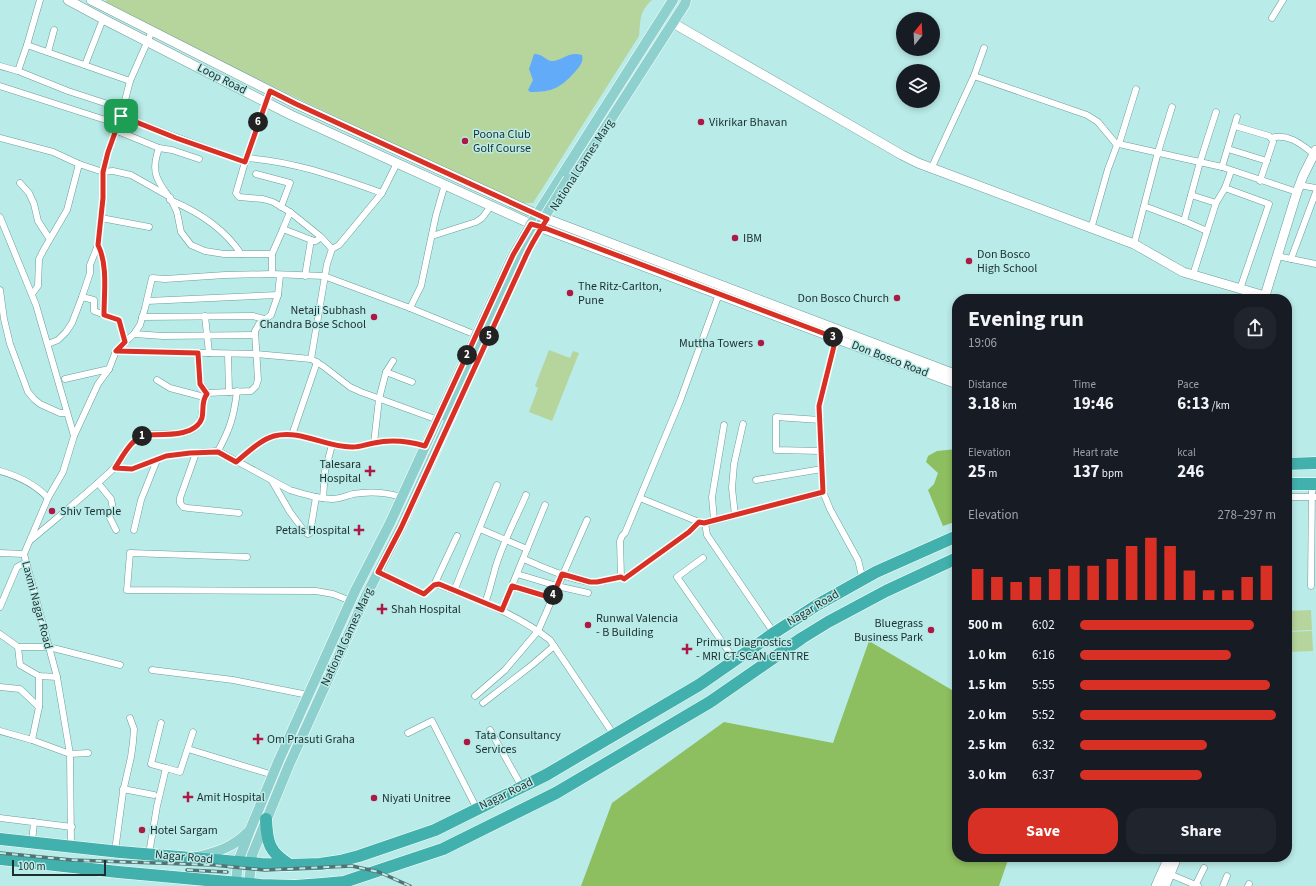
<!DOCTYPE html>
<meta charset="utf-8">
<style>
body{margin:0;font-family:"Source Sans 3",sans-serif;background:#20242c;color:#f1f3f6;height:100vh;display:flex;flex-direction:column;font-size:15px;white-space:nowrap}
*{box-sizing:border-box;margin:0}
p{font-size:13px;color:#9ea1a6}
.icon{flex:none;width:22px;height:22px;fill:none;stroke:currentColor;stroke-width:2;stroke-linecap:round;stroke-linejoin:round}
.map{position:relative;flex:1;overflow:hidden}
.side{position:absolute;left:952px;top:294px;width:340px;height:568px;display:flex;flex-direction:column;background:#171b24;border-radius:16px;box-shadow:0 2px 6px #0003}
.side>*{flex:none}
.needle{width:26px;rotate:18deg}
.buttons{position:absolute;left:896px;top:12px;display:grid;gap:8px}
.buttons a{display:grid;place-items:center;width:44px;height:44px;border-radius:50%;background:#171b24;box-shadow:0 2px 6px #0003;font-size:20px}
.scale{position:absolute;left:12px;bottom:10px;width:94px;box-sizing:border-box;padding-left:4px;border:2px solid #1c2f2e;border-top:0;font-size:11px;line-height:14px;white-space:nowrap;color:#1c2f2e;-webkit-text-stroke:3px #b9ebe8;paint-order:stroke}
.pin{position:absolute;display:grid;place-items:center;width:34px;height:34px;color:#fff;margin:-17px;border-radius:8px;box-shadow:0 2px 6px #0006}
.km{position:absolute;width:20px;height:20px;margin:-10px;border-radius:50%;background:#222;color:#fff;font-size:11px;line-height:20px;text-align:center}
.round{display:grid;place-items:center;flex:none;width:42px;height:42px;border-radius:16px;background:#20242c}
.headline{display:flex;align-items:center;justify-content:space-between;height:68px;padding:0 16px}
h1{font-size:22px;font-weight:700;line-height:30px}
.stats{display:grid;grid-template-columns:repeat(3,1fr);gap:6px;height:68px;padding:4px 16px}
.stats div{display:grid;align-content:center}
.stats b{font-size:17px;font-weight:700}
.stats small{font-size:11px;font-weight:400}
.stats p{font-size:11px}
.chart{height:112px;padding:8px 16px}
.chart p{display:flex;justify-content:space-between}
.chart svg{width:100%;height:72px;margin-top:4px;stroke:#d93025;stroke-width:6}
.action{display:flex;gap:8px;margin-top:auto;padding:8px 16px}
.action a{flex:1;height:46px;border-radius:16px;background:#d93025;color:#fff;font-size:16px;font-weight:700;line-height:46px;text-align:center}
.action a+a{background:#20242c;color:#f1f3f6}
ul{padding:0 16px;list-style:none;font-size:13px}
li{display:grid;grid-template-columns:64px 48px 1fr;align-items:center;height:30px}
li i{height:10px;border-radius:5px;background:#d93025}
.map>svg:first-child{display:block}
.green{fill:#b6d59d}
.forest{fill:#8dbe5f}
.water{fill:#62abf9}
.lines{fill:none;stroke-linecap:round;stroke-linejoin:round}
.street-casing{stroke:#6c9c99;stroke-width:7}
.secondary-casing{stroke:#6c9c99;stroke-width:10}
.primary-casing{stroke:#fff;stroke-width:11}
.highway-casing{stroke:#fff;stroke-width:13}
.street{stroke:#fff;stroke-width:6}
.secondary{stroke:#fff;stroke-width:9}
.primary{stroke:#8ed0cd;stroke-width:10}
.highway{stroke:#42b0ac;stroke-width:12}
.rail-casing{stroke:#547271;stroke-width:3.5}
.rail{stroke:#b9ebe8;stroke-width:2;stroke-dasharray:6;stroke-linecap:butt}
.primary-bridge-casing{stroke:#fff;stroke-width:11;stroke-linecap:butt}
.primary-bridge{stroke:#8ed0cd;stroke-width:10}
.route-casing{stroke:#fff;stroke-width:8}
.route{stroke:#d93025;stroke-width:5}
.poi-dot{fill:#ad1945;stroke:#b9ebe8;stroke-width:1.5}
.labels{text-anchor:middle;dominant-baseline:central;stroke-width:3;stroke-linejoin:round;paint-order:stroke}
.street-label{font-size:12px;fill:#1c2f2e;stroke:#b9ebe8}
.poi-label{font-size:12px;fill:#1c2f2e;stroke:#b9ebe8;text-anchor:start}
</style>
<div class="map">
<svg width="1316" height="886" viewBox="0 0 1316 886">
<rect width="100%" height="100%" fill="#b9ebe8"/>
<g class="green">
<path d="M107,0H652C639,12 641,19 639,36L533,203H524L516,201L309,104L104,3Z"/>
<polygon points="549,350 570,358 573,351 579,353 552,421 529,412 538,388 535,386"/>
<polygon points="1311,610 1312,630 1287,631 1287,611"/>
<polygon points="1312,631 1313,651 1287,652 1287,632"/>
</g>
<g class="forest">
<polygon points="957,449 957,521 943,526 928,490 934,484 938,473 926,462 928,456 937,451"/>
<polygon points="869,641 957,693 957,857 1009,857 999,886 581,886 612,803 724,722 833,743"/>
</g>
<path class="water" d="M534,54C543,54 544,59 551,61C562,62 567,51 582,55C584,62 579,67 575,72C560,88 553,92 530,92L528,90L533,80L529,69Z"/>
<g class="lines">
<defs>
<g id="street">
<polyline points="1272,18 1283,0"/>
<polyline points="27,45 130,81"/>
<polyline points="48,52 54,30"/>
<polyline points="85,65 103,19"/>
<polyline points="0,66 18,71 68,91 123,109"/>
<polyline points="18,71 27,45 40,0"/>
<polyline points="974,76 1087,115 1098,122 1117,145"/>
<polyline points="0,86 118,124"/>
<polyline points="270,91 245,162 236,193 239,197 263,199 273,202 290,212"/>
<polyline points="121,116 176,137 245,162"/>
<polyline points="1235,126 1269,136 1272,139 1273,142 1260,181"/>
<polyline points="115,130 159,148 172,150 199,159"/>
<polyline points="0,138 53,152 79,164 103,172 113,171 131,175 170,197 177,212 181,232 191,245 205,251 224,254 272,254"/>
<path d="M1271,138C1288,133 1301,144 1314,154"/>
<polyline points="1119,144 1136,89"/>
<path d="M159,148C152,168 154,177 167,194"/>
<polyline points="1228,149 1267,161"/>
<path d="M246,158C293,161 337,177 382,193"/>
<polyline points="1222,167 1237,117"/>
<polyline points="931,169 974,76 984,48"/>
<polyline points="256,174 290,183 281,207"/>
<polyline points="20,183 29,193 34,204 38,221 49,238"/>
<polyline points="1299,185 1316,188"/>
<polyline points="1225,188 1269,204 1240,289"/>
<polyline points="1191,195 1216,203"/>
<path d="M170,200C199,212 224,228 241,254"/>
<polyline points="1144,206 1184,221 1207,231"/>
<polyline points="0,217 36,305 74,436 63,472 48,498 24,554 57,677 70,754 71,846"/>
<polyline points="101,218 149,227"/>
<polyline points="1184,221 1200,162 1216,112"/>
<polyline points="1091,229 1108,169 1117,145 1119,144 1222,167 1297,192"/>
<polyline points="432,236 476,222 482,218 491,206"/>
<polyline points="321,237 316,241 314,241 283,229 290,212 321,237 332,249"/>
<polyline points="1134,244 1158,152 1172,107"/>
<path d="M98,245C108,265 104,293 104,315"/>
<polyline points="1277,256 1316,264"/>
<polyline points="1291,259 1316,192"/>
<polyline points="272,274 272,254 283,229"/>
<polyline points="1193,275 1216,203 1225,188 1231,171"/>
<polyline points="305,276 311,240"/>
<polyline points="0,290 4,319 10,344 28,392 34,399 40,404 60,413 67,413"/>
<polyline points="32,294 38,286 39,259 43,251 67,210 79,164"/>
<polyline points="82,297 94,300 94,311 119,320 125,342"/>
<polyline points="147,301 278,295"/>
<polyline points="410,308 421,286 436,215 445,184"/>
<polyline points="205,316 209,353"/>
<polyline points="142,317 253,316 264,319"/>
<polyline points="134,334 163,336 255,335"/>
<polyline points="836,338 819,406 823,492 830,509 858,560 863,580"/>
<polyline points="48,344 58,340 66,332 72,323 82,297 90,273 90,265 98,245 103,198 103,172 108,152 121,116 130,81 152,31"/>
<polyline points="116,351 256,354 311,359 323,366 350,387 361,392 438,420"/>
<polyline points="198,353 200,383 207,393"/>
<polyline points="228,354 229,392"/>
<polyline points="311,359 327,264 332,249 339,245 382,193 397,163"/>
<polyline points="386,372 412,382"/>
<polyline points="65,379 109,369"/>
<polyline points="157,380 170,388 204,397"/>
<polyline points="820,420 776,417 776,450 821,451"/>
<polyline points="292,435 317,362"/>
<polyline points="74,436 98,384 109,369 116,351 125,342 134,334 140,325 145,308 152,278 165,279 225,275 272,274 324,276 410,308 476,335"/>
<polyline points="374,443 379,399 386,372 393,361"/>
<path d="M218,451C230,429 234,416 237,391"/>
<polyline points="196,453 180,498 180,503 183,507 188,508 239,513"/>
<path d="M236,462C247,453 260,440 274,436C301,429 326,448 353,447C360,447 367,444 374,443C392,439 408,441 425,446"/>
<path d="M115,468L132,469L166,456L190,453L218,451L290,490C303,494 318,499 332,499C339,499 346,496 353,494C370,491 385,492 402,497"/>
<path d="M0,471C18,476 35,484 48,498"/>
<polyline points="756,480 822,469"/>
<polyline points="272,481 290,512 305,532 308,534 310,533 316,497"/>
<polyline points="98,483 111,499 113,509 109,516 116,530"/>
<polyline points="1287,497 1316,497"/>
<polyline points="323,498 325,471 332,445"/>
<polyline points="640,498 699,522 705,523 823,492"/>
<polyline points="735,515 732,488 734,464 743,424"/>
<polyline points="714,520 712,497 724,425"/>
<polyline points="705,523 707,535 774,633"/>
<polyline points="480,529 527,549"/>
<polyline points="134,530 141,500 157,460"/>
<path d="M32,539C59,516 87,494 113,469C122,461 129,442 140,436C156,429 186,441 198,425C205,416 200,403 207,393L251,391L256,386L258,380L255,331L259,324L271,315L278,295L280,275"/>
<polyline points="0,553 24,554"/>
<polyline points="247,557 130,553 127,590 316,591 333,594 351,601"/>
<polyline points="703,558 677,577 734,659"/>
<path d="M524,559C539,566 580,584 597,582C605,582 613,578 621,577L624,579L689,532L699,522"/>
<path d="M378,572L424,594L434,585H439C478,600 517,614 550,640L614,735"/>
<polyline points="517,574 557,586 588,593"/>
<polyline points="621,577 620,541 622,536 625,533 680,401 719,294"/>
<polyline points="434,585 457,536"/>
<polyline points="512,586 552,598"/>
<polyline points="1311,586 1312,484"/>
<polyline points="454,591 497,485"/>
<path d="M485,603C489,593 491,583 494,573C500,547 516,519 526,495"/>
<polyline points="0,607 17,567 26,562"/>
<polyline points="502,610 545,505"/>
<polyline points="0,634 18,647 20,665 39,676 57,677"/>
<polyline points="18,647 49,647 120,665"/>
<polyline points="152,670 233,680 308,695"/>
<polyline points="0,687 20,689 39,707"/>
<polyline points="475,696 505,670 538,631 587,520"/>
<polyline points="483,703 532,665 554,646"/>
<polyline points="490,730 522,787"/>
<polyline points="0,731 32,740 70,754 88,753"/>
<polyline points="408,733 432,721 477,809"/>
<polyline points="32,740 39,707 39,676"/>
<polyline points="188,749 273,775"/>
<polyline points="166,768 180,772 193,732"/>
<polyline points="123,789 154,795"/>
<polyline points="0,818 72,827"/>
<polyline points="32,842 34,822"/>
<polyline points="115,851 123,792 131,757 133,742 134,729 130,718"/>
<polyline points="149,854 157,806 166,768 151,764 161,723"/>
<polyline points="1167,873 1198,886"/>
<polyline points="1195,886 1204,868"/>
<polyline points="1223,886 1227,876"/>
<polyline points="1248,886 1249,884"/>
</g>
<g id="secondary">
<polyline points="68,0 107,21 291,115 531,224 957,384"/>
<polyline points="91,0 296,104 547,219 957,375"/>
<polyline points="673,23 902,155 918,163 1134,244 1183,272 1265,296"/>
<polyline points="1264,299 1297,192 1303,176 1316,150"/>
<polyline points="1287,477 1287,500"/>
<polyline points="1156,886 1169,857"/>
<polyline points="1165,886 1177,857"/>
</g>
<g id="primary">
<polyline points="566,189 685,4 686,0"/>
<path d="M197,857C217,852 234,847 248,832"/>
<polyline points="236,883 238,862 250,830 279,760 355,591 390,523 513,255 531,224 673,0"/>
<polyline points="249,884 252,855 289,765 366,596 401,527 454,410"/>
</g>
<g id="highway">
<polyline points="1287,464 1316,463"/>
<polyline points="1287,484 1316,484"/>
<path d="M266,819C267,843 269,852 290,865"/>
<polyline points="0,839 120,852 262,864 290,865 320,864 340,861 359,856 435,830 546,775 699,685 774,633 817,605 876,572 957,536"/>
<polyline points="0,859 118,872 261,885 295,886 322,884 344,882 443,849 556,793 710,702 802,638 828,622 886,591 957,558"/>
</g>
</defs>
<use href="#street" class="street-casing"/>
<use href="#secondary" class="secondary-casing"/>
<use href="#primary" class="primary-casing"/>
<use href="#highway" class="highway-casing"/>
<use href="#street" class="street"/>
<use href="#secondary" class="secondary"/>
<use href="#primary" class="primary"/>
<use href="#highway" class="highway"/>
<defs>
<g id="rail">
<polyline points="0,853 72,860 213,865 265,870 352,866 379,872 410,886"/>
<polyline points="187,870 227,872"/>
</g>
</defs>
<use href="#rail" class="rail-casing"/>
<use href="#rail" class="rail"/>
<defs>
<polyline id="primary-bridge" points="447,417 525,249 568,179"/>
</defs>
<use href="#primary-bridge" class="primary-bridge-casing"/>
<use href="#primary-bridge" class="primary-bridge"/>
</g>
<g class="lines">
<defs>
<path id="route" d="M121,116L108,152L103,172V198L98,245C108,265 104,293 104,315L119,320L125,342L116,351L198,353L200,384L207,394C201,401 204,410 202,418C195,438 162,434 145,435C131,439 123,456 115,468L132,469L166,456L190,453L218,452L236,462C247,453 260,440 274,436C301,429 326,448 353,447C360,447 367,444 374,443C392,439 408,441 425,446L513,255L531,224L542,227L836,338L819,406L823,492L704,523L699,522L689,532L624,579L621,577L597,582H590L562,574L552,598L512,586L502,610L439,584L434,585L424,594L378,572L401,528L525,258C531,244 539,232 547,219L296,104L270,91L245,162L176,138L121,116"/>
</defs>
<use href="#route" class="route-casing"/>
<use href="#route" class="route"/>
</g>
<g class="poi-dot">
<circle cx="701" cy="122" r="4"/>
<circle cx="465" cy="141" r="4"/>
<circle cx="735" cy="238" r="4"/>
<circle cx="969" cy="261" r="4"/>
<circle cx="570" cy="293" r="4"/>
<circle cx="897" cy="298" r="4"/>
<circle cx="374" cy="317" r="4"/>
<circle cx="761" cy="343" r="4"/>
<path d="M368 465h4v4h4v4h-4v4h-4v-4h-4v-4h4z"/>
<circle cx="52" cy="511" r="4"/>
<path d="M357 524h4v4h4v4h-4v4h-4v-4h-4v-4h4z"/>
<path d="M380 603h4v4h4v4h-4v4h-4v-4h-4v-4h4z"/>
<circle cx="588" cy="625" r="4"/>
<circle cx="931" cy="630" r="4"/>
<path d="M685 643h4v4h4v4h-4v4h-4v-4h-4v-4h4z"/>
<path d="M256 733h4v4h4v4h-4v4h-4v-4h-4v-4h4z"/>
<circle cx="467" cy="742" r="4"/>
<path d="M186 791h4v4h4v4h-4v4h-4v-4h-4v-4h4z"/>
<circle cx="374" cy="798" r="4"/>
<circle cx="142" cy="830" r="4"/>
</g>
<g class="labels">
<g class="street-label">
<text transform="translate(222 79) rotate(27)">Loop Road</text>
<text transform="translate(582 165) rotate(-57)">National Games Marg</text>
<text transform="translate(890 359) rotate(21)">Don Bosco Road</text>
<text transform="translate(37 605) rotate(75)">Laxmi Nagar Road</text>
<text transform="translate(813 608) rotate(-31)">Nagar Road</text>
<text transform="translate(347 637) rotate(-65)">National Games Marg</text>
<text transform="translate(506 794) rotate(-26)">Nagar Road</text>
<text transform="translate(184 857) rotate(5)">Nagar Road</text>
</g>
<g class="poi-label">
<text x="709" y="122">Vikrikar Bhavan</text>
<text x="473" y="134">Poona Club<tspan x="473" dy="14">Golf Course</tspan></text>
<text x="743" y="238">IBM</text>
<text x="977" y="254">Don Bosco<tspan x="977" dy="14">High School</tspan></text>
<text x="578" y="286">The Ritz-Carlton,<tspan x="578" dy="14">Pune</tspan></text>
<text x="889" y="298" text-anchor="end">Don Bosco Church</text>
<text x="366" y="310" text-anchor="end">Netaji Subhash<tspan x="366" dy="14">Chandra Bose School</tspan></text>
<text x="753" y="343" text-anchor="end">Muttha Towers</text>
<text x="361" y="464" text-anchor="end">Talesara<tspan x="361" dy="14">Hospital</tspan></text>
<text x="60" y="511">Shiv Temple</text>
<text x="350" y="530" text-anchor="end">Petals Hospital</text>
<text x="391" y="609">Shah Hospital</text>
<text x="596" y="618">Runwal Valencia<tspan x="596" dy="14">- B Building</tspan></text>
<text x="923" y="623" text-anchor="end">Bluegrass<tspan x="923" dy="14">Business Park</tspan></text>
<text x="696" y="642">Primus Diagnostics<tspan x="696" dy="14">- MRI CT-SCAN CENTRE</tspan></text>
<text x="475" y="735">Tata Consultancy<tspan x="475" dy="14">Services</tspan></text>
<text x="267" y="739">Om Prasuti Graha</text>
<text x="197" y="797">Amit Hospital</text>
<text x="382" y="798">Niyati Unitree</text>
<text x="150" y="830">Hotel Sargam</text>
</g>
</g>
</svg>
<div class="buttons">
<a><svg class="needle" viewBox="-14 -14 28 28"><path d="M0-13l5 13h-10z" fill="#e53935"/><path d="M0 13l5-13h-10z" fill="#9ea1a6"/></svg></a>
<a><svg class="icon" aria-label="layers" viewBox="0 0 24 24"><path d="M12 4l9 5-9 5-9-5zM3 14l9 5 9-5"/></svg></a>
</div>
<div class="scale">100 m</div>
<div class="pin" style="left:121px;top:116px;background:#1e9e55"><svg class="icon" aria-label="arrive" viewBox="0 0 24 24"><path d="M6 21V4h12l-3 4 3 4H6"/></svg></div>
<b class="km" style="left:142px;top:436px">1</b>
<b class="km" style="left:467px;top:355px">2</b>
<b class="km" style="left:833px;top:337px">3</b>
<b class="km" style="left:553px;top:595px">4</b>
<b class="km" style="left:489px;top:336px">5</b>
<b class="km" style="left:258px;top:122px">6</b>
<section class="side">
<div class="headline"><div><h1>Evening run</h1><p>19:06</p></div><a class="round"><svg class="icon" aria-label="share" viewBox="0 0 24 24"><path d="M12 15V3M7 8l5-5 5 5M5 13v7h14v-7"/></svg></a></div>
<div class="stats">
<div><p>Distance</p><b>3.18<small> km</small></b></div>
<div><p>Time</p><b>19:46</b></div>
<div><p>Pace</p><b>6:13<small> /km</small></b></div>
</div>
<div class="stats">
<div><p>Elevation</p><b>25<small> m</small></b></div>
<div><p>Heart rate</p><b>137<small> bpm</small></b></div>
<div><p>kcal</p><b>246</b></div>
</div>
<div class="chart"><p><span>Elevation</span>278–297 m</p>
<svg viewBox="0 0 160 44" preserveAspectRatio="none"><path d="M5 44V25M15 44V30M25 44V33M35 44V30M45 44V25M55 44V23M65 44V23M75 44V19M85 44V11M95 44V6M105 44V11M115 44V26M125 44V38M135 44V38M145 44V30M155 44V23"/></svg>
</div>
<ul>
<li><b>500 m</b>6:02<i style="width:89%"></i></li>
<li><b>1.0 km</b>6:16<i style="width:77%"></i></li>
<li><b>1.5 km</b>5:55<i style="width:97%"></i></li>
<li><b>2.0 km</b>5:52<i style="width:100%"></i></li>
<li><b>2.5 km</b>6:32<i style="width:65%"></i></li>
<li><b>3.0 km</b>6:37<i style="width:62%"></i></li>
</ul>
<div class="action"><a>Save</a><a>Share</a></div>
</section>
</div>
